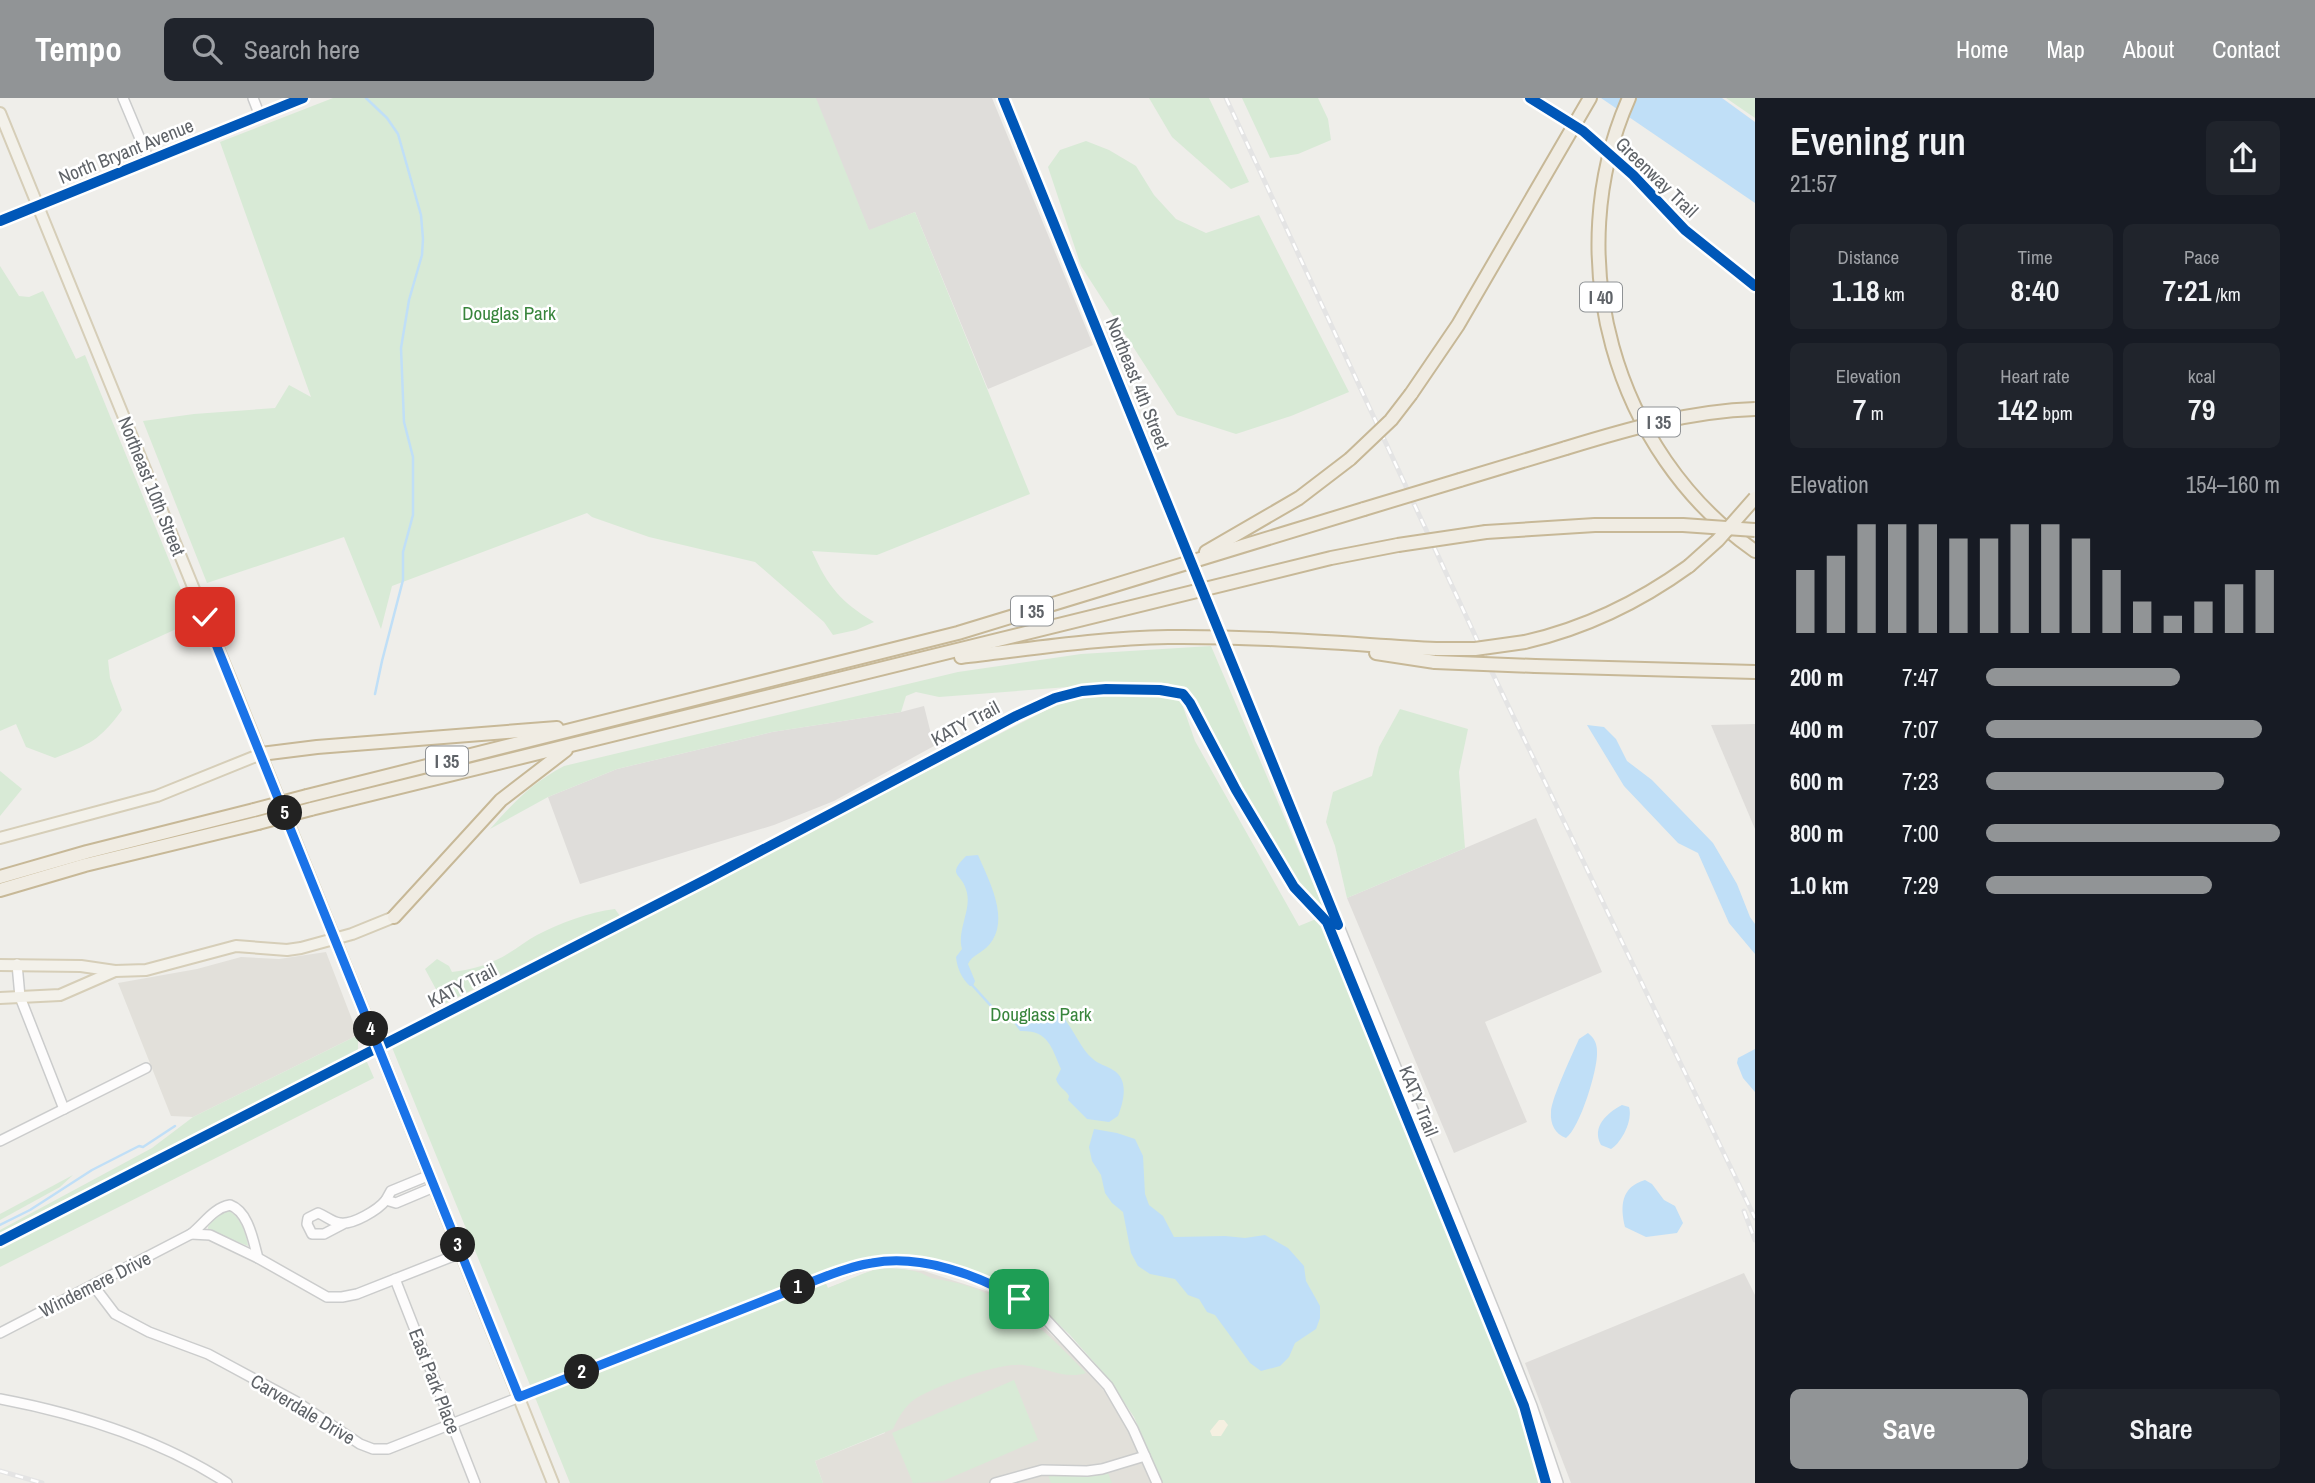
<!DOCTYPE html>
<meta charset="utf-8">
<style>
body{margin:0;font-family:"Archivo Narrow",sans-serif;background:#20242c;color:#f1f3f6;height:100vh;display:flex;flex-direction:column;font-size:26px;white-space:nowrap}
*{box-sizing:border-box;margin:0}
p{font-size:23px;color:#9ea1a6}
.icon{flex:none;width:38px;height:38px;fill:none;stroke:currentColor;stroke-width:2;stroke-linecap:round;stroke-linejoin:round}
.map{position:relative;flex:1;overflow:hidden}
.sheet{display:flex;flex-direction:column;background:#171b24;width:560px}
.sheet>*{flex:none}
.pin{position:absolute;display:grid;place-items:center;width:60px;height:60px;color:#fff;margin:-30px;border-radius:14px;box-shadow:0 4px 10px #0006}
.km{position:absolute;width:35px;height:35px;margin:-18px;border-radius:50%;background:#222;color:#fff;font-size:19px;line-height:35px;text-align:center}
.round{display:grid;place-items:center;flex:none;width:74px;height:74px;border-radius:10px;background:#20242c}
.head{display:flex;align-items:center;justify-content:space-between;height:119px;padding:0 35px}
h1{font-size:38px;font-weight:600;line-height:52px}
.metrics{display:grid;grid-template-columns:repeat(3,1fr);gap:10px;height:119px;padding:7px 35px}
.metrics div{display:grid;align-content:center;border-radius:10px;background:#20242c;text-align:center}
.metrics b{font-size:30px;font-weight:600}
.metrics small{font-size:19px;font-weight:400}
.metrics p{font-size:19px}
.chart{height:196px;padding:14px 35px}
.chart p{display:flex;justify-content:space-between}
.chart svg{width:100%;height:126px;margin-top:7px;stroke:#919496;stroke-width:6}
.action{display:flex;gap:14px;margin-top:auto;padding:14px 35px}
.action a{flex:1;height:80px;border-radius:10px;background:#919496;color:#fff;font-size:28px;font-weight:600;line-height:80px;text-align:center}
.action a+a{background:#20242c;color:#f1f3f6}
ul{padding:0 35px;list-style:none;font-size:23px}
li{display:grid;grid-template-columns:112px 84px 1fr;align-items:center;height:52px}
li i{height:18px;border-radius:9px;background:#919496}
header{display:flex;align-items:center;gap:42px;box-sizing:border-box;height:98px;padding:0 35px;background:#919496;color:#fff}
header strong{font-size:33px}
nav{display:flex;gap:38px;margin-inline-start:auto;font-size:24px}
.search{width:490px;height:63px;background:#20242c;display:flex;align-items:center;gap:18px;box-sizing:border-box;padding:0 24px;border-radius:10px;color:#9ea1a6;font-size:26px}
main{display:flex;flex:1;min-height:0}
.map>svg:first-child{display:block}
.industrial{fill:#dfddda}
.education{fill:#e2e0da}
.green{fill:#d8ead6}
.sand{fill:#f5f0e1}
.water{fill:#c0dff7}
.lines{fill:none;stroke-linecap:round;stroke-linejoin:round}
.stream{stroke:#c0dff7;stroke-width:2.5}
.minor-casing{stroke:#cbcccc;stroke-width:12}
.major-casing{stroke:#d6ceb8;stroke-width:14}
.highway-casing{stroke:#c7b897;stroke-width:16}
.minor{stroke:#fdfcfc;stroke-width:9}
.major{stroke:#f3f1ea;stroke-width:10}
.highway{stroke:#f0ece3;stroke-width:12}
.rail-casing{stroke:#e4e4e4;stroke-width:5}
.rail{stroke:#fff;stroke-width:2.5;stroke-dasharray:8;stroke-linecap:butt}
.minor-bridge-casing{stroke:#cbcccc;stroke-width:12;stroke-linecap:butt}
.highway-bridge-casing{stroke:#c7b897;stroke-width:16;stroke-linecap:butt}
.minor-bridge{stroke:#fdfcfc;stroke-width:9}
.highway-bridge{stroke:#f0ece3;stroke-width:12}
.cycleway-casing{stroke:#fff;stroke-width:15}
.cycleway{stroke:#0057b8;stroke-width:10}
.route-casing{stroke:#fff;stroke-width:14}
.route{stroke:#1a73e8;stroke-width:9}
.labels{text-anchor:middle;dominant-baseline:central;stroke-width:5;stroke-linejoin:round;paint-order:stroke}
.shield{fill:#fff;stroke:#8f9295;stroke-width:2}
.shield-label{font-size:18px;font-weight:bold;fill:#5f6368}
.street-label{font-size:19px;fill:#5f6368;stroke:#fff}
.park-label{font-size:19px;fill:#38853c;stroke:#fff}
</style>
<header>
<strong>Tempo</strong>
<div class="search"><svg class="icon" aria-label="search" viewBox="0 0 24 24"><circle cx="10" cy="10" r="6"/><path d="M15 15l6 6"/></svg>Search here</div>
<nav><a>Home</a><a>Map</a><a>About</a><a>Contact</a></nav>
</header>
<main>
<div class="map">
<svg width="1755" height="1385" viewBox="0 0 1755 1385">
<rect width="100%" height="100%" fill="#efeeea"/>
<g class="industrial">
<polygon points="814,0 992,0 1093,247 988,291 915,114 869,133"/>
<polygon points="924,608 934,648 834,703 774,727 580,786 548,699 617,671 772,634 901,614"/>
<polygon points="1755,626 1755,731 1711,627"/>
<polygon points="1536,720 1602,874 1485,924 1527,1024 1454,1055 1347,800"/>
<polygon points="1744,1175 1755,1197 1755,1385 1571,1385 1525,1265"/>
</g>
<g class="education">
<polygon points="326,854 358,937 193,1019 171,1018 118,885 197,871 241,859 279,861"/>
<polygon points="879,1170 924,1173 992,1195 1030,1216 1080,1264 1104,1293 1127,1330 1151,1385 823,1385 815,1363 885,1335 828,1190"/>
</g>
<g class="green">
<path d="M333,0H816L869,132L915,114L1030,396L877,457L812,453C828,489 841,504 874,524L856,532L833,537L824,524L755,464L649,439L592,419L587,415L392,488L381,531L344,439L207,485L143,323L194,316L275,310L289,287L311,299L220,44Z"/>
<polygon points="1149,0 1209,0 1249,84 1231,91 1172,39"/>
<polygon points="1242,0 1318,0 1328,21 1331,42 1298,56 1270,60"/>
<polygon points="1726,0 1755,0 1755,20"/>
<polygon points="1086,43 1109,52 1136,68 1154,97 1176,121 1206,135 1259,117 1349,294 1291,318 1236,336 1177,317 1081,168 1048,69 1060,52"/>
<path d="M0,168L19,198L29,199L43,193L76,261L85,257L194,523L108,562L110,580L122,612C99,643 90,646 55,660L26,649L16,626L0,633Z"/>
<path d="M1211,548L1326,816L1311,804L1296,787L1187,594L1168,585L1068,589L939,599L916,594L906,598L901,614L772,634L617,671L548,699L490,731C515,703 532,685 564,668L958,574L1081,556Z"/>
<path d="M1161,596L1181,603L1195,643L1299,828L1321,819L1521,1310L1542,1385H1161L1134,1319L1107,1279L1070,1237L1038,1207L998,1184L951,1168L893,1157L857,1163L822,1176L828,1190C844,1184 862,1175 878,1171C891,1169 909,1171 921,1175C926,1177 930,1180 936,1181C1002,1190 1041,1228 1086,1275C1065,1282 1044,1269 1023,1267C999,1264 936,1288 915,1301C905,1308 898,1320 893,1331L815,1363L823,1385H570L391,947L1060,605L1084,599Z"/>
<polygon points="1400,611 1468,631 1459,674 1465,750 1347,800 1335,748 1326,724 1333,694 1372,678 1379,649"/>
<polygon points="0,673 22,691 0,718"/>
<path d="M615,811L620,818L444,906L425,871L437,861L449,868L452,874C471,872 492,866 509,855C518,850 527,842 537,837C561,825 588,814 615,811Z"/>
<polygon points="358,937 358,955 159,1055 0,1139 0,1132 152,1050 193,1019"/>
<polygon points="362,963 367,964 374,980 0,1169 0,1150"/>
<polygon points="73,1077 60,1089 0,1122 0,1116"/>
<path d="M227,1112C240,1117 246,1135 248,1148L208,1132V1129L218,1115Z"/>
<polygon points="1014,1282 1038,1342 943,1383 913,1385 892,1335"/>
<polygon points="1108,1375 1112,1385 1051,1385 1048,1377 1082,1378"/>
</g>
<polygon class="sand" points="1219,1322 1224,1322 1228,1327 1221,1338 1212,1338 1210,1333"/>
<g class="water">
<polygon points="1601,0 1722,0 1755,24 1755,105"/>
<polygon points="1587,627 1604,629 1616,641 1627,663 1652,682 1713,745 1737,786 1750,819 1755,826 1755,856 1729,825 1698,755 1678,745 1624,688"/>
<path d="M978,757C989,783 1011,822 989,847C982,855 972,857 968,866L975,883L973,888H970C962,881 957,870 956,859L962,851C957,832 971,813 967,795C963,774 945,779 966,758Z"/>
<path d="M1024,913L1043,921L1059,915C1073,928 1080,951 1093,961C1098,966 1107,968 1113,972C1129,981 1124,1003 1118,1018L1109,1024L1087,1021L1068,1002L1069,998C1065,991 1058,989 1056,981L1061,971C1051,948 1048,932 1020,933L1014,925L1018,914Z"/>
<path d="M1588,935C1594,940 1597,945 1597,954C1598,971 1580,1030 1566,1040C1555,1036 1550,1026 1551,1014C1551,1001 1573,955 1579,941Z"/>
<polygon points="1755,951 1755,994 1743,980 1737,965 1738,960"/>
<path d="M1622,1007L1629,1009C1633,1022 1622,1044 1611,1051L1601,1047C1591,1029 1607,1015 1622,1007Z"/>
<polygon points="1094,1031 1117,1035 1135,1041 1143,1058 1145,1096 1149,1107 1163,1118 1174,1139 1225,1138 1245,1140 1265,1137 1288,1150 1304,1168 1306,1183 1320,1208 1320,1220 1316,1231 1295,1245 1289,1259 1280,1268 1261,1273 1250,1265 1215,1217 1207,1214 1199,1201 1188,1197 1175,1181 1150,1176 1138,1168 1131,1155 1123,1114 1112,1105 1105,1095 1101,1077 1092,1063 1089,1049"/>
<path d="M1645,1082L1652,1086L1664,1102L1675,1108L1683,1125L1677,1135L1646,1139L1625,1129C1620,1108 1621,1089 1645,1082Z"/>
</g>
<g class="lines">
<g class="stream">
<polyline points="366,0 387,20 398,36 421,117 423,141 422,157 409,202 401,250 404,324 413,359 413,417 403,454 403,482 382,563 375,596"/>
<polyline points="973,888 992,909 1015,920"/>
<polyline points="0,1127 30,1112 92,1072 139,1048 143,1049 175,1028"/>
</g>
<defs>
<g id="minor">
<polyline points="123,0 149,62"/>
<polyline points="253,0 260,18"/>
<polyline points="1003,0 1172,415"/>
<polyline points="0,123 303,0"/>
<polyline points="1240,583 1501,1229 1532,1308 1558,1385"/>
<polyline points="17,866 20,899 64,1011"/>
<polyline points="0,1043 146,970"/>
<polyline points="430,1077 391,1093 386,1102 396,1105 434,1089"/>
<path d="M345,1125L324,1136H312L307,1126L308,1120L318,1115C326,1118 332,1124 340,1125C353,1127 378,1112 386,1102"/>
<polyline points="191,1136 210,1137 258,1160"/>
<polyline points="395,1181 475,1385"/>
<polyline points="93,1187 115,1216 149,1234 208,1256 234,1270 297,1304 360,1346 373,1351 388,1351 824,1179 874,1164 915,1164 950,1171 981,1182 1019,1201 1042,1217 1108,1288 1133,1331 1157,1385"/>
<path d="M0,1235L191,1136C204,1126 213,1110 230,1107C249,1114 253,1143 258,1160L327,1199H342L357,1196L461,1155"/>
<path d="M0,1301C79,1316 159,1341 227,1385"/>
<polyline points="995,1385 1042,1372 1087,1373 1102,1371 1145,1358"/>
</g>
<g id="major">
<polyline points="0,15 233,587 553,1385"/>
<polyline points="0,740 157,698 261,656"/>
<polyline points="0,867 81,868 115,873 146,872 236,848 287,852 301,850 352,836 394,819"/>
<polyline points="0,900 60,897 115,873"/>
</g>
<g id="highway">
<path d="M1629,0C1559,158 1613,354 1755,453"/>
<polyline points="1411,296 1458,227 1590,0"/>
<polyline points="1460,382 1566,350"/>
<polyline points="1486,434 1595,427"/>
<polyline points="1206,454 1299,400 1350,361"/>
<path d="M1525,544C1586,530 1638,505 1689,468"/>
<polyline points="1376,555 1435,564"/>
<path d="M961,559C1030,551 1099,540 1168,539C1258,538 1347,546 1436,551"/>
<polyline points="1535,568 1755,574"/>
<polyline points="261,656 317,649 557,630"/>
<polyline points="307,698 958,535 1364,411"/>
<polyline points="311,711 1331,460 1398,447"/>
<polyline points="0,779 87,754 254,712"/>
<polyline points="0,792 85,767 258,725"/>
<polyline points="394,819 501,702 566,652"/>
</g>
</defs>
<use href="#minor" class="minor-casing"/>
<use href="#major" class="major-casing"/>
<use href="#highway" class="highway-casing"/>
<use href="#minor" class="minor"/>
<use href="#major" class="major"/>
<use href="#highway" class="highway"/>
<defs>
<g id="rail">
<polyline points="1226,0 1491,572 1755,1120"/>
<polyline points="1744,1113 1755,1142"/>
<polyline points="0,1373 42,1385"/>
</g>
</defs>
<use href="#rail" class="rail-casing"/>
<use href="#rail" class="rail"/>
<defs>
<polyline id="minor-bridge" points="1172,415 1240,583"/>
<g id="highway-bridge">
<path d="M1566,350C1628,331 1690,313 1755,311"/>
<polyline points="1350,361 1391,322 1411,296"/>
<polyline points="1364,411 1460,382"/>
<polyline points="1595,427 1683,427 1755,432"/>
<polyline points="1398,447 1486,434"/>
<polyline points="1689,468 1718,442 1755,400"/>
<polyline points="1436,551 1475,551 1525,544"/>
<polyline points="1435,564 1535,568"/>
<polyline points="254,712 307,698"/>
<polyline points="258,725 311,711"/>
</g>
</defs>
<use href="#minor-bridge" class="minor-bridge-casing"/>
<use href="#highway-bridge" class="highway-bridge-casing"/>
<use href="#minor-bridge" class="minor-bridge"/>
<use href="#highway-bridge" class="highway-bridge"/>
<defs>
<g id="cycleway">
<polyline points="1003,0 1338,827"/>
<polyline points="1530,0 1583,33 1633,77 1685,132 1755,188"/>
<polyline points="0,123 303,0"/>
<polyline points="0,1143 709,780 1016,618 1055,600 1082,593 1106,591 1160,592 1183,596 1190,605 1236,692 1294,789 1327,824 1524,1308 1546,1385"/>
</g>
</defs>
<use href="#cycleway" class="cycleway-casing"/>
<use href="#cycleway" class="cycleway"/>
</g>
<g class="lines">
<defs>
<path id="route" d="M205,519L519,1299L824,1179C840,1173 856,1167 872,1165C921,1156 978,1177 1019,1201"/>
</defs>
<use href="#route" class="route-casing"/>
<use href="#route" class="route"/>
</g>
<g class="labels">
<g class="shield">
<rect x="1580" y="184.5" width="42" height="29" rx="5"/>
<rect x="1638" y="309.5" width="42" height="29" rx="5"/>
<rect x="1011" y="498.5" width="42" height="29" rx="5"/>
<rect x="426" y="648.5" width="42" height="29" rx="5"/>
</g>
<g class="shield-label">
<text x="1601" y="199">I 40</text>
<text x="1659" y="324">I 35</text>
<text x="1032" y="513">I 35</text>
<text x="447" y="663">I 35</text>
</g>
<g class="street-label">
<text transform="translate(126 53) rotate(-22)">North Bryant Avenue</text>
<text transform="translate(1657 79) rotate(44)">Greenway Trail</text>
<text transform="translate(1138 285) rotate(68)">Northeast 4th Street</text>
<text transform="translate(152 388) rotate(68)">Northeast 10th Street</text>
<text transform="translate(965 625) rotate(-28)">KATY Trail</text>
<text transform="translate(462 887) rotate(-27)">KATY Trail</text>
<text transform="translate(1419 1003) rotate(68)">KATY Trail</text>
<text transform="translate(95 1186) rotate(-27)">Windemere Drive</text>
<text transform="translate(435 1283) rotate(69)">East Park Place</text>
<text transform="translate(303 1311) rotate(31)">Carverdale Drive</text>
</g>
<g class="park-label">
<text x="509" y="215">Douglas Park</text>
<text x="1041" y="916">Douglass Park</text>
</g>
</g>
</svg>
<div class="pin" style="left:1019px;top:1201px;background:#1e9e55"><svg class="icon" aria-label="arrive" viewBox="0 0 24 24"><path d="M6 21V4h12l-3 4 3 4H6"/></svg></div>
<div class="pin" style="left:205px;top:519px;background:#d93025"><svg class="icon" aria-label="check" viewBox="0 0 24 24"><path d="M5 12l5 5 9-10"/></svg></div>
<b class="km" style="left:798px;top:1189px">1</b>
<b class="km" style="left:582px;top:1274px">2</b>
<b class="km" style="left:458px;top:1147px">3</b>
<b class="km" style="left:371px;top:931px">4</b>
<b class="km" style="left:285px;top:715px">5</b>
</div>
<section class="sheet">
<div class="head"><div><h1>Evening run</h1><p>21:57</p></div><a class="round"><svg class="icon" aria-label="share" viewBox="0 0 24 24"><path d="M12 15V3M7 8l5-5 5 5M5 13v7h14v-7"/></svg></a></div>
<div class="metrics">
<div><p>Distance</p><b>1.18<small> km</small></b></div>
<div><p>Time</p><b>8:40</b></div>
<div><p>Pace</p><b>7:21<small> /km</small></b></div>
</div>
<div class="metrics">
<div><p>Elevation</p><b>7<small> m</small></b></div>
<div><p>Heart rate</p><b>142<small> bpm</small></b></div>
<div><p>kcal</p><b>79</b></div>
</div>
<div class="chart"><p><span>Elevation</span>154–160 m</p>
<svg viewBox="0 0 160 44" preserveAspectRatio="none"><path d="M5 44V22M15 44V17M25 44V6M35 44V6M45 44V6M55 44V11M65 44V11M75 44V6M85 44V6M95 44V11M105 44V22M115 44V33M125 44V38M135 44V33M145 44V27M155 44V22"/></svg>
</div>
<ul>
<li><b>200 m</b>7:47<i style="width:66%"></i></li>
<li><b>400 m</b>7:07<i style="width:94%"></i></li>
<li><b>600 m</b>7:23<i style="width:81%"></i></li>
<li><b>800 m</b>7:00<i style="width:100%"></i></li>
<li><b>1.0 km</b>7:29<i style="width:77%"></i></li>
</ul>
<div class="action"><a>Save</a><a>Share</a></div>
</section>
</main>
